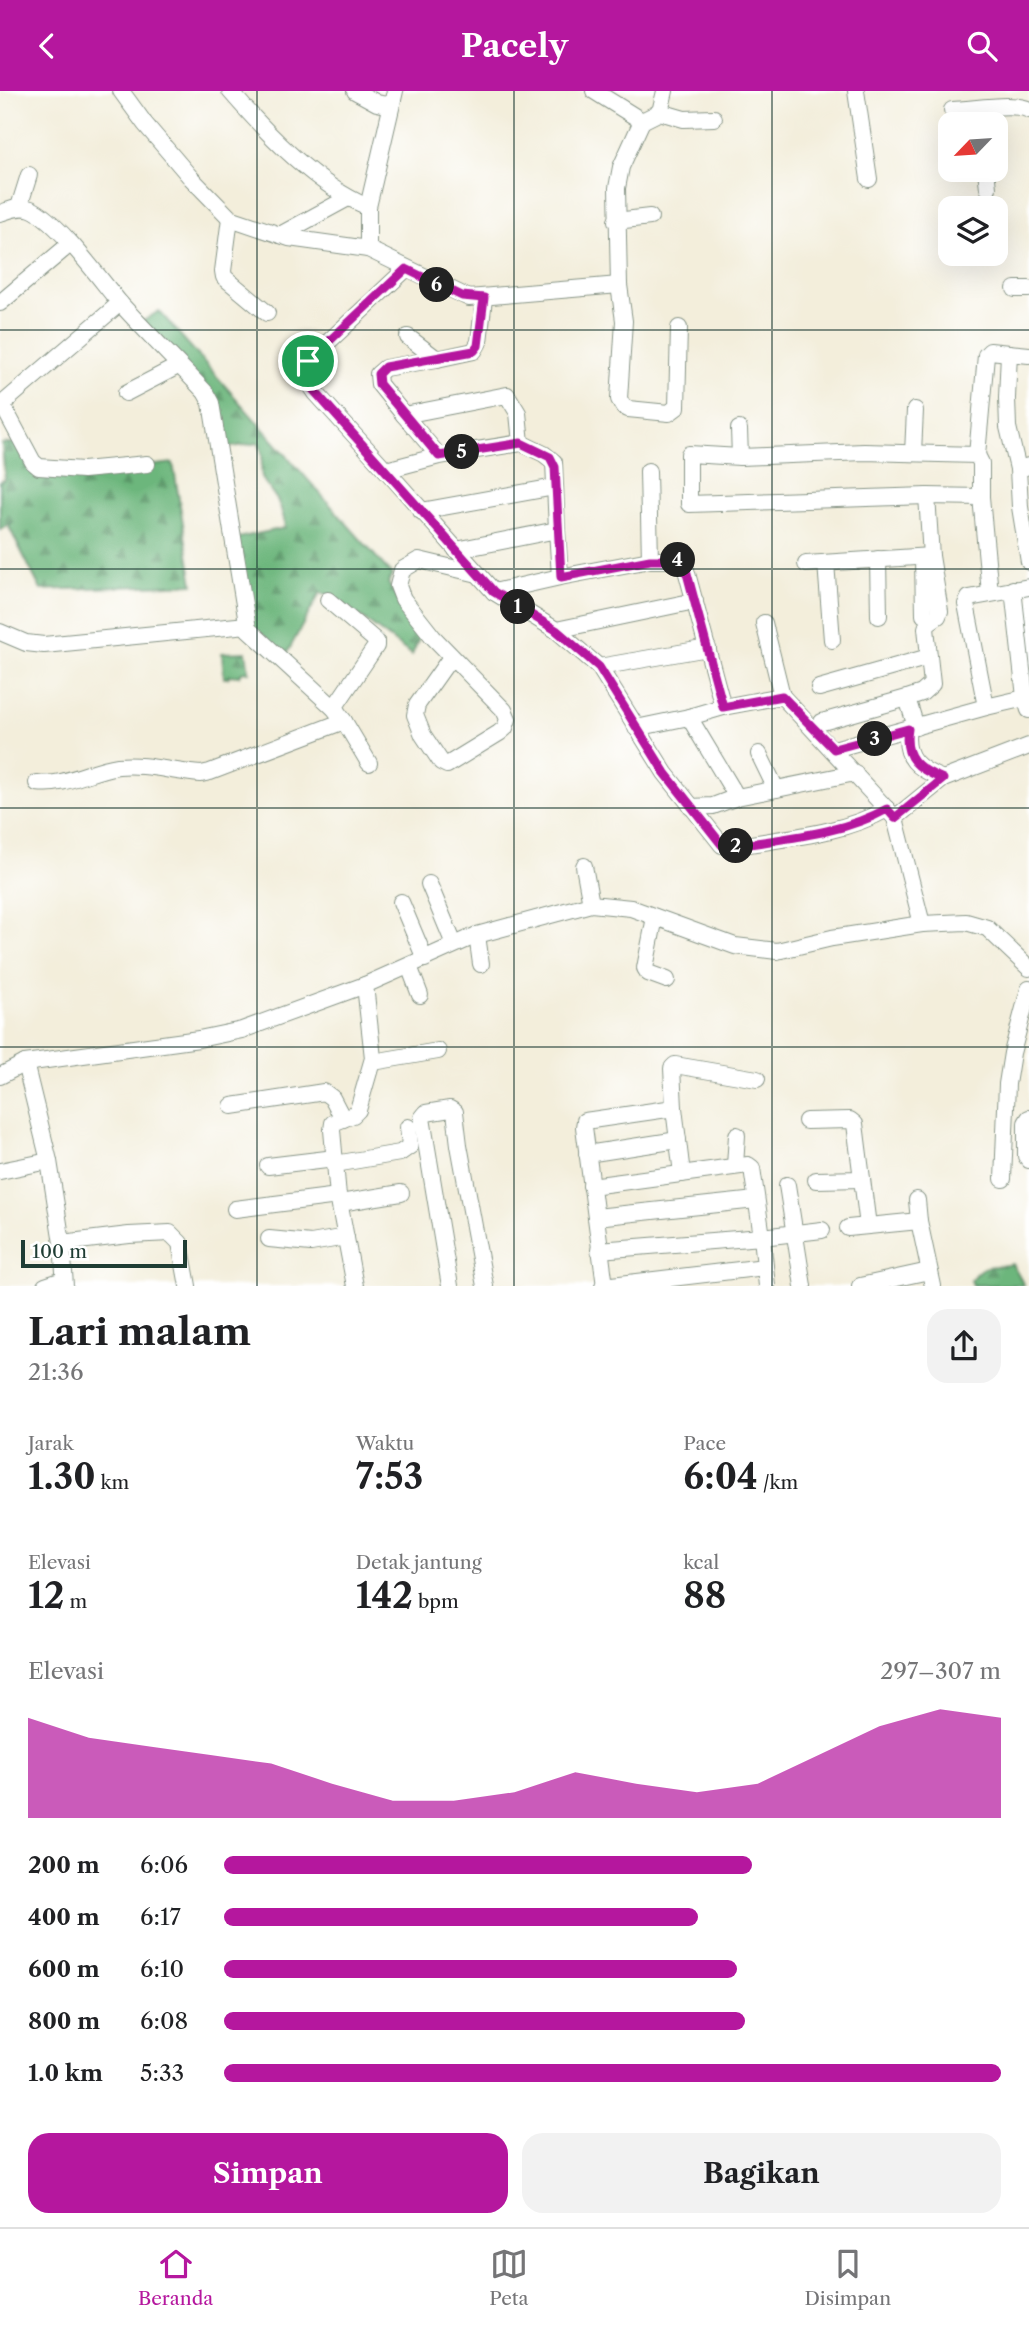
<!DOCTYPE html>
<html lang="id">
<meta charset="utf-8">
<style>
body{margin:0;font-family:"Libre Caslon Text",serif;background:#f2f2f2;color:#202124;height:100vh;display:flex;flex-direction:column;font-size:26px;white-space:nowrap}
*{box-sizing:border-box;margin:0}
p{font-size:23px;color:#757577}
.icon{flex:none;width:38px;height:38px;fill:none;stroke:currentColor;stroke-width:2;stroke-linecap:round;stroke-linejoin:round}
.map{position:relative;height:1195px;overflow:hidden}
.details{display:flex;flex-direction:column;background:#fff;flex:1}
.details>*{flex:none}
.needle{width:46px;rotate:245deg}
.buttons{position:absolute;left:938px;top:21px;display:grid;gap:14px}
.buttons a{display:grid;place-items:center;width:70px;height:70px;border-radius:14px;background:#fff;box-shadow:0 7px 28px #0002;font-size:35px}
.scale{position:absolute;left:21px;bottom:18px;width:166px;box-sizing:border-box;padding-left:7px;border:4px solid #1f3d34;border-top:0;font-size:19px;line-height:24px;white-space:nowrap;color:#1f3d34;-webkit-text-stroke:5px #fff;paint-order:stroke}
.pin{position:absolute;display:grid;place-items:center;width:60px;height:60px;color:#fff;margin:-30px;border:4px solid #fff;border-radius:50%;box-shadow:0 2px 7px #0007}
.km{position:absolute;width:35px;height:35px;margin:-18px;border-radius:50%;background:#222;color:#fff;font-size:19px;line-height:35px;text-align:center}
.round{display:grid;place-items:center;flex:none;width:74px;height:74px;border-radius:21px;background:#f2f2f2}
.overview{display:flex;align-items:center;justify-content:space-between;height:119px;padding:0 28px}
h1{font-size:38px;font-weight:800;line-height:52px}
.metrics{display:grid;grid-template-columns:repeat(3,1fr);gap:10px;height:119px;padding:7px 28px}
.metrics div{display:grid;align-content:center}
.metrics b{font-size:35px;font-weight:800}
.metrics small{font-size:19px;font-weight:400}
.metrics p{font-size:19px}
.chart{height:196px;padding:14px 28px}
.chart p{display:flex;justify-content:space-between}
.chart svg{width:100%;height:126px;margin-top:7px;fill:#b5179e;opacity:.7}
.button{display:flex;gap:14px;margin-top:auto;padding:14px 28px}
.button a{flex:1;height:80px;border-radius:21px;background:#b5179e;color:#fff;font-size:28px;font-weight:800;line-height:80px;text-align:center}
.button a+a{background:#f2f2f2;color:#202124}
ul{padding:0 28px;list-style:none;font-size:23px}
li{display:grid;grid-template-columns:112px 84px 1fr;align-items:center;height:52px}
li i{height:18px;border-radius:9px;background:#b5179e}
header{display:flex;justify-content:space-between;align-items:center;height:91px;padding:0 28px;background:#b5179e;color:#fff;font-size:32px;font-weight:800}
.menu{display:flex;justify-content:space-around;align-items:center;height:98px;border-top:2px solid #e0e0e0;background:#fff;font-size:19px;color:#757577}
.menu a{display:grid;justify-items:center;gap:4px}
.menu .active{color:#b5179e}
.map>svg:first-child{display:block}
.forest{fill:url(#forest-firs);stroke:#467a58;stroke-width:2}
.lines{fill:none;stroke-linecap:round;stroke-linejoin:round}
.minor-casing{stroke:#899688;stroke-width:18}
.minor{stroke:#fff;stroke-width:16}
.route-casing{stroke:#fff;stroke-width:14}
.route{stroke:#b5179e;stroke-width:9}
.grid{fill:none;stroke:#1f3d34;stroke-width:2;stroke-opacity:0.55}
</style>
<header><svg class="icon" aria-label="back" viewBox="0 0 24 24"><path d="M15 5l-7 7 7 7"/></svg>Pacely<svg class="icon" aria-label="search" viewBox="0 0 24 24"><circle cx="10" cy="10" r="6"/><path d="M15 15l6 6"/></svg></header>
<div class="map">
<svg width="1029" height="1195" viewBox="0 0 1029 1195">
<defs>
<pattern id="forest-firs" width="22" height="20" patternUnits="userSpaceOnUse" patternTransform="scale(1.75)"><rect width="22" height="20" fill="#6cb67c"/><path d="M5 1l3.5 6h-7zM16 11l3.5 6h-7z" fill="#589566"/></pattern>
</defs>
<rect width="100%" height="100%" fill="#fff"/>
<filter id="ink" filterUnits="userSpaceOnUse"><feTurbulence type="fractalNoise" baseFrequency=".0143" numOctaves="2"/><feDisplacementMap in="SourceGraphic" scale="14" xChannelSelector="R" yChannelSelector="G"/><feConvolveMatrix kernelMatrix="1 2 1 2 8 2 1 2 1" color-interpolation-filters="sRGB"/></filter>
<filter id="wash" filterUnits="userSpaceOnUse"><feTurbulence type="fractalNoise" baseFrequency=".00686" numOctaves="4" result="noise"/><feDisplacementMap in="SourceGraphic" scale="28" xChannelSelector="R" yChannelSelector="G"/><feGaussianBlur stdDeviation="1.57" result="paint"/><feColorMatrix in="noise" values="0 0 0 0 0 0 0 0 0 0 0 0 0 0 0 0 0 1.4 0 .05"/><feComposite in="paint" operator="in"/></filter>
<g filter="url(#wash)">
<rect width="100%" height="100%" fill="#f3eedb"/>
<g class="forest">
<path d="M159,220L392,484L388,492L420,545L412,564L331,504L320,502L286,564L247,534L233,448L285,437C284,423 280,411 271,400C268,395 264,392 262,386C259,373 266,369 259,352L224,357L217,311L142,231Z"/>
<polygon points="18,351 41,381 80,383 173,372 193,493 41,499 9,436 13,430 0,439 0,391 5,388 2,353"/>
<polygon points="246,561 249,581 243,580 239,585 229,584 228,587 224,587 222,562"/>
<path d="M1012,1173L1024,1194H973L971,1189C984,1169 994,1178 1012,1173Z"/>
</g>
</g>
<g filter="url(#ink)">
<g class="lines">
<defs>
<g id="minor">
<polyline points="121,0 145,33 191,87 230,127 289,147 368,158 469,207 619,194"/>
<path d="M230,0C267,43 316,94 368,116"/>
<polyline points="355,0 377,12 391,15"/>
<polyline points="594,0 642,30 660,21 684,28 714,27"/>
<polyline points="856,0 869,88"/>
<path d="M952,19C971,19 1015,10 1029,19"/>
<polyline points="660,21 665,0"/>
<polyline points="642,30 621,76 617,97 619,194 624,230 619,308 623,315 628,318 669,322 677,316 679,237"/>
<polyline points="986,79 988,97"/>
<polyline points="19,116 29,84"/>
<path d="M0,122C10,119 21,114 31,118C57,129 100,188 119,211C147,242 177,271 205,301L211,312L248,538L334,617L344,630"/>
<polyline points="230,127 223,180 224,186 267,222"/>
<polyline points="616,130 650,126"/>
<polyline points="280,144 348,107"/>
<polyline points="368,158 368,116 395,0"/>
<path d="M406,178L308,270L306,274V287L316,302L386,379L494,501L556,539L599,576L665,682L722,754L731,756C782,747 841,744 887,718"/>
<polyline points="1015,198 1029,198"/>
<polyline points="0,212 70,153"/>
<polyline points="408,246 437,268 474,260 479,251 484,207"/>
<polyline points="126,302 178,275"/>
<polyline points="2,313 33,371 39,376 83,379 147,373"/>
<polyline points="0,315 120,212"/>
<polyline points="404,324 379,293 378,283 385,277 437,268"/>
<polyline points="739,338 740,366"/>
<polyline points="913,362 915,319"/>
<polyline points="977,364 986,264 990,260 1009,262"/>
<polyline points="439,365 404,324 507,304 518,322 521,352"/>
<polyline points="1029,375 1018,378 1020,416 1029,471"/>
<polyline points="1018,378 1008,336 1007,307 1009,262 1029,264"/>
<polyline points="386,379 439,365 521,352 544,363 554,371 557,439"/>
<polyline points="648,380 650,469"/>
<polyline points="927,405 689,413 689,363 740,366 864,361 977,364 981,372 981,406 990,502"/>
<polyline points="421,420 555,396"/>
<polyline points="456,459 557,439 560,486"/>
<polyline points="923,466 924,524"/>
<polyline points="878,468 879,525"/>
<polyline points="826,472 832,549"/>
<polyline points="806,473 931,465"/>
<polyline points="1029,496 969,507 966,513 986,616 1029,606"/>
<polyline points="1013,498 1025,606 1029,619"/>
<polyline points="494,501 560,486 650,469 679,469 685,475 723,616 689,626"/>
<polyline points="328,509 376,550 376,555 334,617"/>
<polyline points="764,532 782,605 895,727 922,833"/>
<polyline points="556,539 695,510"/>
<polyline points="0,541 26,552 44,554 247,534"/>
<polyline points="451,566 417,614 415,624 423,644 441,671 447,674 499,642 505,637 508,628 504,619 433,546 403,508 398,495 402,479 419,469 478,483"/>
<polyline points="599,576 708,557"/>
<polyline points="819,597 929,566"/>
<polyline points="723,616 782,605"/>
<polyline points="822,631 907,607"/>
<polyline points="916,636 907,607 922,602 932,593 926,537 928,532 938,525 940,520 931,465 927,405 981,406"/>
<polyline points="636,637 689,626 737,706"/>
<path d="M908,638C903,667 918,678 943,688"/>
<polyline points="834,658 986,616"/>
<polyline points="759,663 776,698"/>
<path d="M37,692C65,696 90,679 118,675C145,672 173,681 201,683L210,681L344,630L369,672"/>
<polyline points="691,716 713,715 737,706 855,682"/>
<polyline points="895,727 943,688 1029,655"/>
<polyline points="584,775 591,813"/>
<polyline points="429,793 454,853"/>
<polyline points="401,811 425,868"/>
<polyline points="655,826 645,877 648,882 667,889"/>
<polyline points="477,844 481,873"/>
<polyline points="409,875 420,904"/>
<polyline points="373,971 438,960"/>
<polyline points="25,972 49,1070 62,1152 65,1195"/>
<polyline points="0,985 25,972 199,948 242,939 365,894 477,844 591,813 631,817 735,855 777,860 832,847 922,833 966,831 987,837 1029,877"/>
<polyline points="232,1015 324,1001 332,1007 343,1028"/>
<polyline points="674,1017 672,977 675,974 757,988"/>
<polyline points="1029,1027 1026,1032 1026,1065 1029,1069"/>
<polyline points="806,1030 850,1029 855,1033 868,1135"/>
<polyline points="587,1063 678,1049"/>
<polyline points="335,1073 400,1062 410,1055 408,1036"/>
<polyline points="268,1075 335,1067"/>
<polyline points="735,1075 737,1044"/>
<polyline points="0,1080 49,1070"/>
<polyline points="1003,1088 1007,993 1012,962 1029,898"/>
<polyline points="816,1089 862,1088"/>
<polyline points="787,1094 803,1195"/>
<polyline points="591,1095 748,1074 752,1077 762,1146 822,1139"/>
<polyline points="917,1109 919,1130 933,1195"/>
<polyline points="340,1112 401,1102"/>
<polyline points="235,1118 338,1105"/>
<polyline points="596,1126 756,1109"/>
<polyline points="848,1137 919,1130"/>
<polyline points="269,1148 311,1152 346,1146"/>
<polyline points="62,1152 129,1144 170,1142 180,1152 188,1195"/>
<polyline points="599,1159 762,1146 767,1195"/>
<polyline points="45,1195 63,1189"/>
<polyline points="355,1195 338,1105 332,1039 333,1032 353,1024 358,1019 373,967 365,894"/>
<polyline points="450,1195 422,1027 426,1022 450,1018 455,1021 459,1054 485,1195"/>
<polyline points="603,1195 765,1176"/>
<polyline points="605,1195 584,1036 585,1030 674,1017 682,1083"/>
<polyline points="860,1195 929,1180"/>
</g>
</defs>
<use href="#minor" class="minor-casing"/>
<use href="#minor" class="minor"/>
</g>
</g>
<g class="lines" filter="url(#ink)">
<defs>
<path id="route" d="M406,178L462,205L484,207L478,255L474,260L385,276L378,283L379,293L439,365L521,352L550,366L555,376L561,486L650,469H678L685,475L723,616L782,605L834,658L908,638C903,667 918,678 943,688L895,727L887,718C840,744 783,747 731,756L722,754L665,682L599,576L556,539L494,501L310,295L305,280L308,270Z"/>
</defs>
<use href="#route" class="route-casing"/>
<use href="#route" class="route"/>
</g>
<path class="grid" d="M257,0V1195M514,0V1195M772,0V1195M0,239H1029M0,478H1029M0,717H1029M0,956H1029"/>
</svg>
<div class="buttons">
<a><svg class="needle" viewBox="-14 -14 28 28"><path d="M0-13l5 13h-10z" fill="#e53935"/><path d="M0 13l5-13h-10z" fill="#757577"/></svg></a>
<a><svg class="icon" aria-label="layers" viewBox="0 0 24 24"><path d="M12 4l9 5-9 5-9-5zM3 14l9 5 9-5"/></svg></a>
</div>
<div class="scale">100 m</div>
<div class="pin" style="left:308px;top:270px;background:#1e9e55"><svg class="icon" aria-label="arrive" viewBox="0 0 24 24"><path d="M6 21V4h12l-3 4 3 4H6"/></svg></div>
<b class="km" style="left:518px;top:516px">1</b>
<b class="km" style="left:736px;top:755px">2</b>
<b class="km" style="left:875px;top:648px">3</b>
<b class="km" style="left:678px;top:469px">4</b>
<b class="km" style="left:462px;top:361px">5</b>
<b class="km" style="left:437px;top:194px">6</b>
</div>
<section class="details">
<div class="overview"><div><h1>Lari malam</h1><p>21:36</p></div><a class="round"><svg class="icon" aria-label="share" viewBox="0 0 24 24"><path d="M12 15V3M7 8l5-5 5 5M5 13v7h14v-7"/></svg></a></div>
<div class="metrics">
<div><p>Jarak</p><b>1.30<small> km</small></b></div>
<div><p>Waktu</p><b>7:53</b></div>
<div><p>Pace</p><b>6:04<small> /km</small></b></div>
</div>
<div class="metrics">
<div><p>Elevasi</p><b>12<small> m</small></b></div>
<div><p>Detak jantung</p><b>142<small> bpm</small></b></div>
<div><p>kcal</p><b>88</b></div>
</div>
<div class="chart"><p><span>Elevasi</span>297–307 m</p>
<svg viewBox="0 0 160 44" preserveAspectRatio="none"><path d="M0 44V9L10 16L20 19L30 22L40 25L50 32L60 38L70 38L80 35L90 28L100 32L110 35L120 32L130 22L140 12L150 6L160 9V44z"/></svg>
</div>
<ul>
<li><b>200 m</b>6:06<i style="width:68%"></i></li>
<li><b>400 m</b>6:17<i style="width:61%"></i></li>
<li><b>600 m</b>6:10<i style="width:66%"></i></li>
<li><b>800 m</b>6:08<i style="width:67%"></i></li>
<li><b>1.0 km</b>5:33<i style="width:100%"></i></li>
</ul>
<div class="button"><a>Simpan</a><a>Bagikan</a></div>
</section>
<nav class="menu">
<a class="active"><svg class="icon" aria-label="home" viewBox="0 0 24 24"><path d="M3 11l9-7 9 7M6 9v11h12V9"/></svg>Beranda</a>
<a><svg class="icon" aria-label="map" viewBox="0 0 24 24"><path d="M3 6l6-2 6 2 6-2v14l-6 2-6-2-6 2zM9 4v14M15 6v14"/></svg>Peta</a>
<a><svg class="icon" aria-label="saved" viewBox="0 0 24 24"><path d="M7 4h10v16l-5-4-5 4z"/></svg>Disimpan</a>
</nav>
